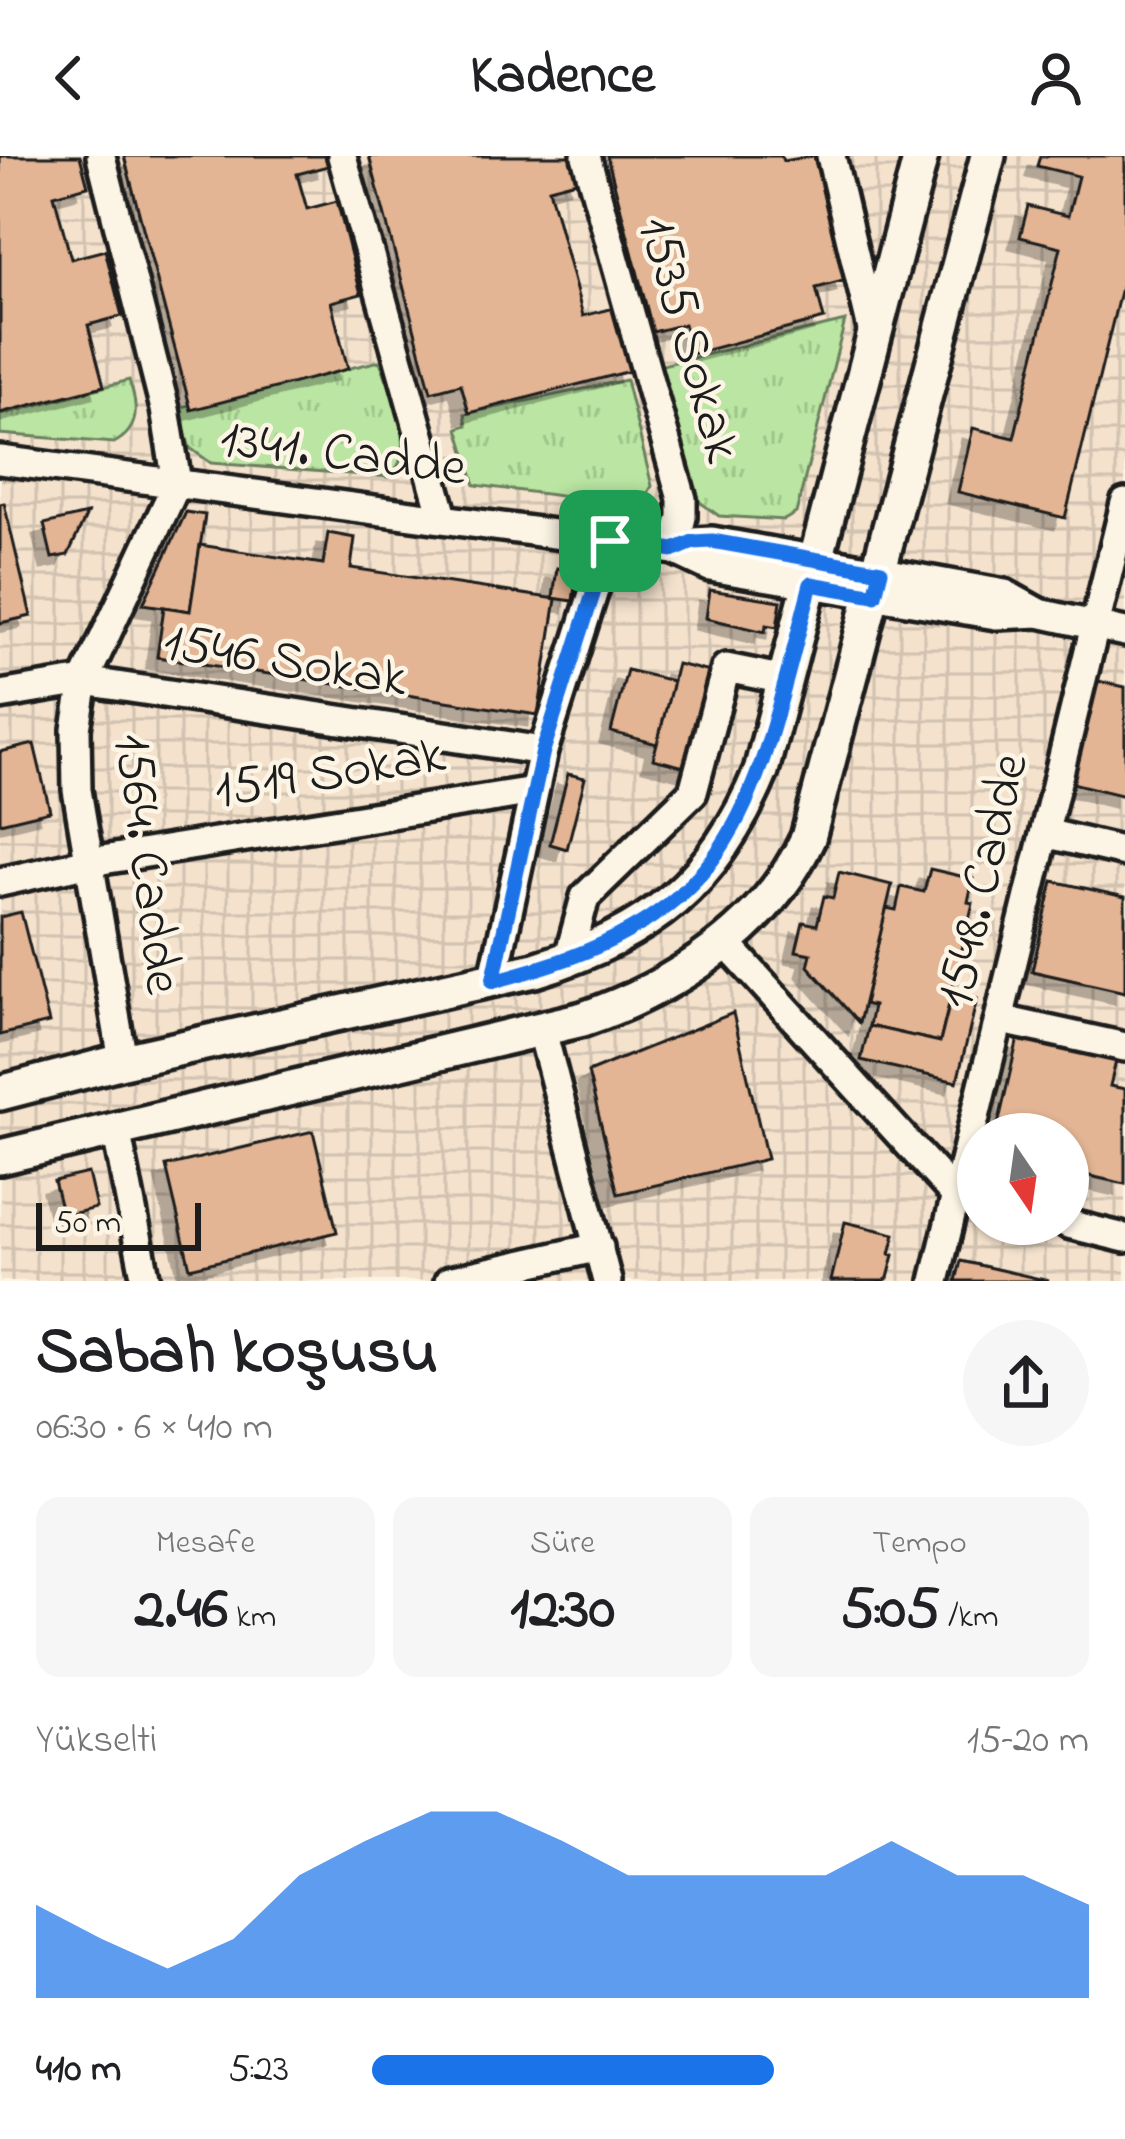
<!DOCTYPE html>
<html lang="tr">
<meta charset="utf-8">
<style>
body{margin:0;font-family:"Indie Flower",sans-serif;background:#f6f6f6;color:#202124;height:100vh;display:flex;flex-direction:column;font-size:45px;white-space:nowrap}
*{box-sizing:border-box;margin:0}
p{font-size:39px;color:#757577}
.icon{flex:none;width:66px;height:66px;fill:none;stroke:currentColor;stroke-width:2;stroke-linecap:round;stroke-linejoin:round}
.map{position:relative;height:1125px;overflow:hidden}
.details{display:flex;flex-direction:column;background:#fff;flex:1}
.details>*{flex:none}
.needle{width:78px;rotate:167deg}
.tools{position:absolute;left:957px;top:957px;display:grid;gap:24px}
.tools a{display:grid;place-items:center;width:132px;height:132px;border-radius:50%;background:#fff;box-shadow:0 3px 9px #0004;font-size:60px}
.scale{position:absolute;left:36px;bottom:30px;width:165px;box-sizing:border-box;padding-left:12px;border:6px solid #1c1c1c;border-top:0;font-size:33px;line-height:42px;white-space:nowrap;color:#1c1c1c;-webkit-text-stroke:9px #fcf5e5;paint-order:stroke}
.pin{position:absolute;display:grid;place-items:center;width:102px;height:102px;color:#fff;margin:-51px;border-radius:24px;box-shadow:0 6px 18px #0006}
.round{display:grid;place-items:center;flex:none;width:126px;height:126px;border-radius:63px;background:#f6f6f6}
.overview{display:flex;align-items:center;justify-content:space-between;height:204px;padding:0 36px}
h1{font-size:66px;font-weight:700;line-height:90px}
.metrics{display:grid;grid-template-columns:repeat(3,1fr);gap:18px;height:204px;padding:12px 36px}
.metrics div{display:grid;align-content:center;border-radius:24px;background:#f6f6f6;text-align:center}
.metrics b{font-size:60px;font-weight:700}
.metrics small{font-size:33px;font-weight:400}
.metrics p{font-size:33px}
.chart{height:336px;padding:24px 36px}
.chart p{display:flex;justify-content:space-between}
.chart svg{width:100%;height:216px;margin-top:12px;fill:#1a73e8;opacity:.7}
ul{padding:0 36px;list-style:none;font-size:39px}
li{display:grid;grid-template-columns:192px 144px 1fr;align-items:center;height:90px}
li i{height:30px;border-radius:15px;background:#1a73e8}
header{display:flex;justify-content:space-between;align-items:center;height:156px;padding:0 36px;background:#fff;font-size:54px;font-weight:700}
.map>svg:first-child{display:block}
.industrial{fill:url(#industrial-grid);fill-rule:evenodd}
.park{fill:url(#park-tufts);stroke:#6b805f;stroke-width:3}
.building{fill:#e3b594;stroke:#1c1c1c;stroke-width:3;filter:url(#shadow)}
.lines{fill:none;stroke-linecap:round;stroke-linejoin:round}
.minor-casing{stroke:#1c1c1c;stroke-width:36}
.major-casing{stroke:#1c1c1c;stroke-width:42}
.minor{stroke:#fcf5e5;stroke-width:27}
.major{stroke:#fcf5e5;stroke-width:33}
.route-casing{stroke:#fff;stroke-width:24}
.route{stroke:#1a73e8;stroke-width:15}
.labels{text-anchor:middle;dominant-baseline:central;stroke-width:9;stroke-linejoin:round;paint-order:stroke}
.street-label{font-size:54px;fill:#1c1c1c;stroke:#fcf5e5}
</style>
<header><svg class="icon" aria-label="back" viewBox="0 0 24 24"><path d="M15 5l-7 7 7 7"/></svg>Kadence<svg class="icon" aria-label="person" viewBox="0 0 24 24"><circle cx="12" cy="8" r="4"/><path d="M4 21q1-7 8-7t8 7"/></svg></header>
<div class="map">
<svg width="1125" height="1125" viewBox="0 0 1125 1125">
<defs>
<pattern id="industrial-grid" width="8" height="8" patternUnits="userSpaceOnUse" patternTransform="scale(3)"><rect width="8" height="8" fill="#f4e2cd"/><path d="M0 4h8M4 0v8" fill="none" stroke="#d1c1af"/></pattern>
<pattern id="park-tufts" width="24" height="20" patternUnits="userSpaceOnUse" patternTransform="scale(3)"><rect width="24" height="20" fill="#bae5a2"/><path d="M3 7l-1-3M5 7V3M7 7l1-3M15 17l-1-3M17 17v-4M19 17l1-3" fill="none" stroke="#9fc48b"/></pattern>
<filter id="shadow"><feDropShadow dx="-11" dy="11" stdDeviation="0" flood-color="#0004"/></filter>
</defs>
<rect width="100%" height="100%" fill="#fcf5e5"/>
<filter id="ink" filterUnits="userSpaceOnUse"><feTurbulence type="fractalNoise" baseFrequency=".00833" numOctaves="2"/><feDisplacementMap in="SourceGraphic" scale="24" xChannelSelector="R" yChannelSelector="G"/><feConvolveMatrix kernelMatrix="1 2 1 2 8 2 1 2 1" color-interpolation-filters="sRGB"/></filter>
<g filter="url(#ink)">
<path class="industrial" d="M0,0H1125V1125H0ZM978,978H1068V1068H978Z"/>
<g class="park">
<polygon points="845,165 796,357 784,364 719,360 701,347 693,337 658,210"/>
<path d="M380,205C391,237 422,295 388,321L211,307L190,292L177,252Z"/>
<path d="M129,224C138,249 141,273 114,287L0,278V259Z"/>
<polygon points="626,224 652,330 648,337 614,347 475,329 458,272 467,269 465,258"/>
</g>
<g class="building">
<polygon points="0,0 80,0 88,30 54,39 71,103 105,94 122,160 88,169 104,230 0,257"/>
<polygon points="124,0 325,0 328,10 297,18 307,53 337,45 361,138 331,146 348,213 191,254"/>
<polygon points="369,0 574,0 580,24 549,32 583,160 614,152 630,215 469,257 461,228 431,236"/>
<polygon points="607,0 781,0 783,5 814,0 847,124 816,132 824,163 692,198 684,168 653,176"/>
<polygon points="1040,0 1125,0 1125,115 1065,362 958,336 973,272 1014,282 1061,91 1020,81 1028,50 1068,60 1078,20 1037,10"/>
<polygon points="4,347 31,460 0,467 0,348"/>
<polygon points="186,356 205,359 190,455 143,448"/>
<polygon points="87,358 68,399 52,402 44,368"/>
<polygon points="328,377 355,382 351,412 556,443 538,559 157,501 164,451 190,455 200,389 323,408"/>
<polygon points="557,412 577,415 573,445 553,442"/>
<polygon points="710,434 781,445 777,471 766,469 765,476 706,462"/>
<polygon points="677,508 732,521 708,617 653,603"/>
<polygon points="627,514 673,525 657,588 611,576"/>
<polygon points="1098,525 1125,531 1125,640 1072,627"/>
<polygon points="34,588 50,655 0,667 0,596"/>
<polygon points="568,618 585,622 567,693 550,688"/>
<polygon points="930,713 973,723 968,746 973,747 940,886 869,870 873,850 864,848 886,752 896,754 901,731 924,736"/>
<polygon points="839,716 892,729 859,867 808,810 811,798 796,795 803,766 817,769 824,740 833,742"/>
<polygon points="1053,725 1125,741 1125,836 1032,815"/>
<polygon points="21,756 49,867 0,879 0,761"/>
<polygon points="952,838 977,843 957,926 861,904 869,870 940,886"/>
<polygon points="733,857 767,1003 618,1038 588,916"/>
<polygon points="1018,882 1116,905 1110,930 1125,933 1125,1028 1068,1015 1068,978 996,978"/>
<polygon points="313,975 337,1076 190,1112 166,1010"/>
<polygon points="88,1017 96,1052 63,1060 54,1025"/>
<polygon points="845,1066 895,1078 890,1098 894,1099 888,1122 884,1125 831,1125"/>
<polygon points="961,1105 1049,1125 956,1125"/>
</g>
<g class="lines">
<defs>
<g id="minor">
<polyline points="101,0 165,253 177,327 84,525 76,573 77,634 123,905"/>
<polyline points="342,0 443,361"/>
<polyline points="586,0 682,343 682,361 674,394"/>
<polyline points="831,0 873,178"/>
<polyline points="0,304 674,394 710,411 996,459 1039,457 1125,476"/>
<polyline points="674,394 693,386 712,385 1005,438 1039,457"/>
<polyline points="0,539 84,525 543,595"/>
<polyline points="1045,677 1125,696"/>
<polyline points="0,726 90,706 534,635"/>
<polyline points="724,785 956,1040 978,1045"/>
<polyline points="568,804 585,741 693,636 726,512 785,524"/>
<polyline points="493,825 543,595 610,384"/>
<polyline points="1002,864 1125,891"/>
<polyline points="542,875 607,1125"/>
<polyline points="116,973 146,1125"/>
<polyline points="1068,1068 1125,1082"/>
<polyline points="449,1125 599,1091"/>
<polyline points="935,1125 1125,347"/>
</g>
<g id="major">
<path d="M0,937L123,905L535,814C649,779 715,727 761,615L921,0"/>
<path d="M0,1001L583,863C674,832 767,772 808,682L988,0"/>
</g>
</defs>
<use href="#minor" class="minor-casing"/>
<use href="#major" class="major-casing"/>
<use href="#minor" class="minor"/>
<use href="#major" class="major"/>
</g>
</g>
<g class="lines" filter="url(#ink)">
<defs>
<path id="route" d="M610,385L674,394L693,386L712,385L881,415L875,439L811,428C752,651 744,763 493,825L543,595Z"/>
</defs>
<use href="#route" class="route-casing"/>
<use href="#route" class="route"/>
</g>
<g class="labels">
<g class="street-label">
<text transform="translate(687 184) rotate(74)">1535 Sokak</text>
<text transform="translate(343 300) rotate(7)">1341. Cadde</text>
<text transform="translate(285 507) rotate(9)">1546 Sokak</text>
<text transform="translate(330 619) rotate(-9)">1519 Sokak</text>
<text transform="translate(145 708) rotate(83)">1564. Cadde</text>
<text transform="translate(985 725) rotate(-77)">1548. Cadde</text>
</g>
</g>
</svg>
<div class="tools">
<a><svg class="needle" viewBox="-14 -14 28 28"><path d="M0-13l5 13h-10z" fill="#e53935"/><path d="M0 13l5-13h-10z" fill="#757577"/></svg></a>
</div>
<div class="scale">50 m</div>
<div class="pin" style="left:610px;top:385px;background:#1e9e55"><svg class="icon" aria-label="arrive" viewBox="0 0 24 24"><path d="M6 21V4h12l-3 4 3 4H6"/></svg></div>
</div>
<section class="details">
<div class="overview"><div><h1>Sabah koşusu</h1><p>06:30 · 6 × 410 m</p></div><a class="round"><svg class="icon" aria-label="share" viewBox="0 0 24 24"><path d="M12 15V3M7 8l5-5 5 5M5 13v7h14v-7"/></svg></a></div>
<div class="metrics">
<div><p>Mesafe</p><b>2.46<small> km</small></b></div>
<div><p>Süre</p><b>12:30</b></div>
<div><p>Tempo</p><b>5:05<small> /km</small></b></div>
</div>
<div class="chart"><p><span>Yükselti</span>15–20 m</p>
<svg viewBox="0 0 160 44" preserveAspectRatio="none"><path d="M0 44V25L10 32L20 38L30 32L40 19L50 12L60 6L70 6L80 12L90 19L100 19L110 19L120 19L130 12L140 19L150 19L160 25V44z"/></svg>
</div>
<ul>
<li><b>410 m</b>5:23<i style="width:56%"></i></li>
</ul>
</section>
